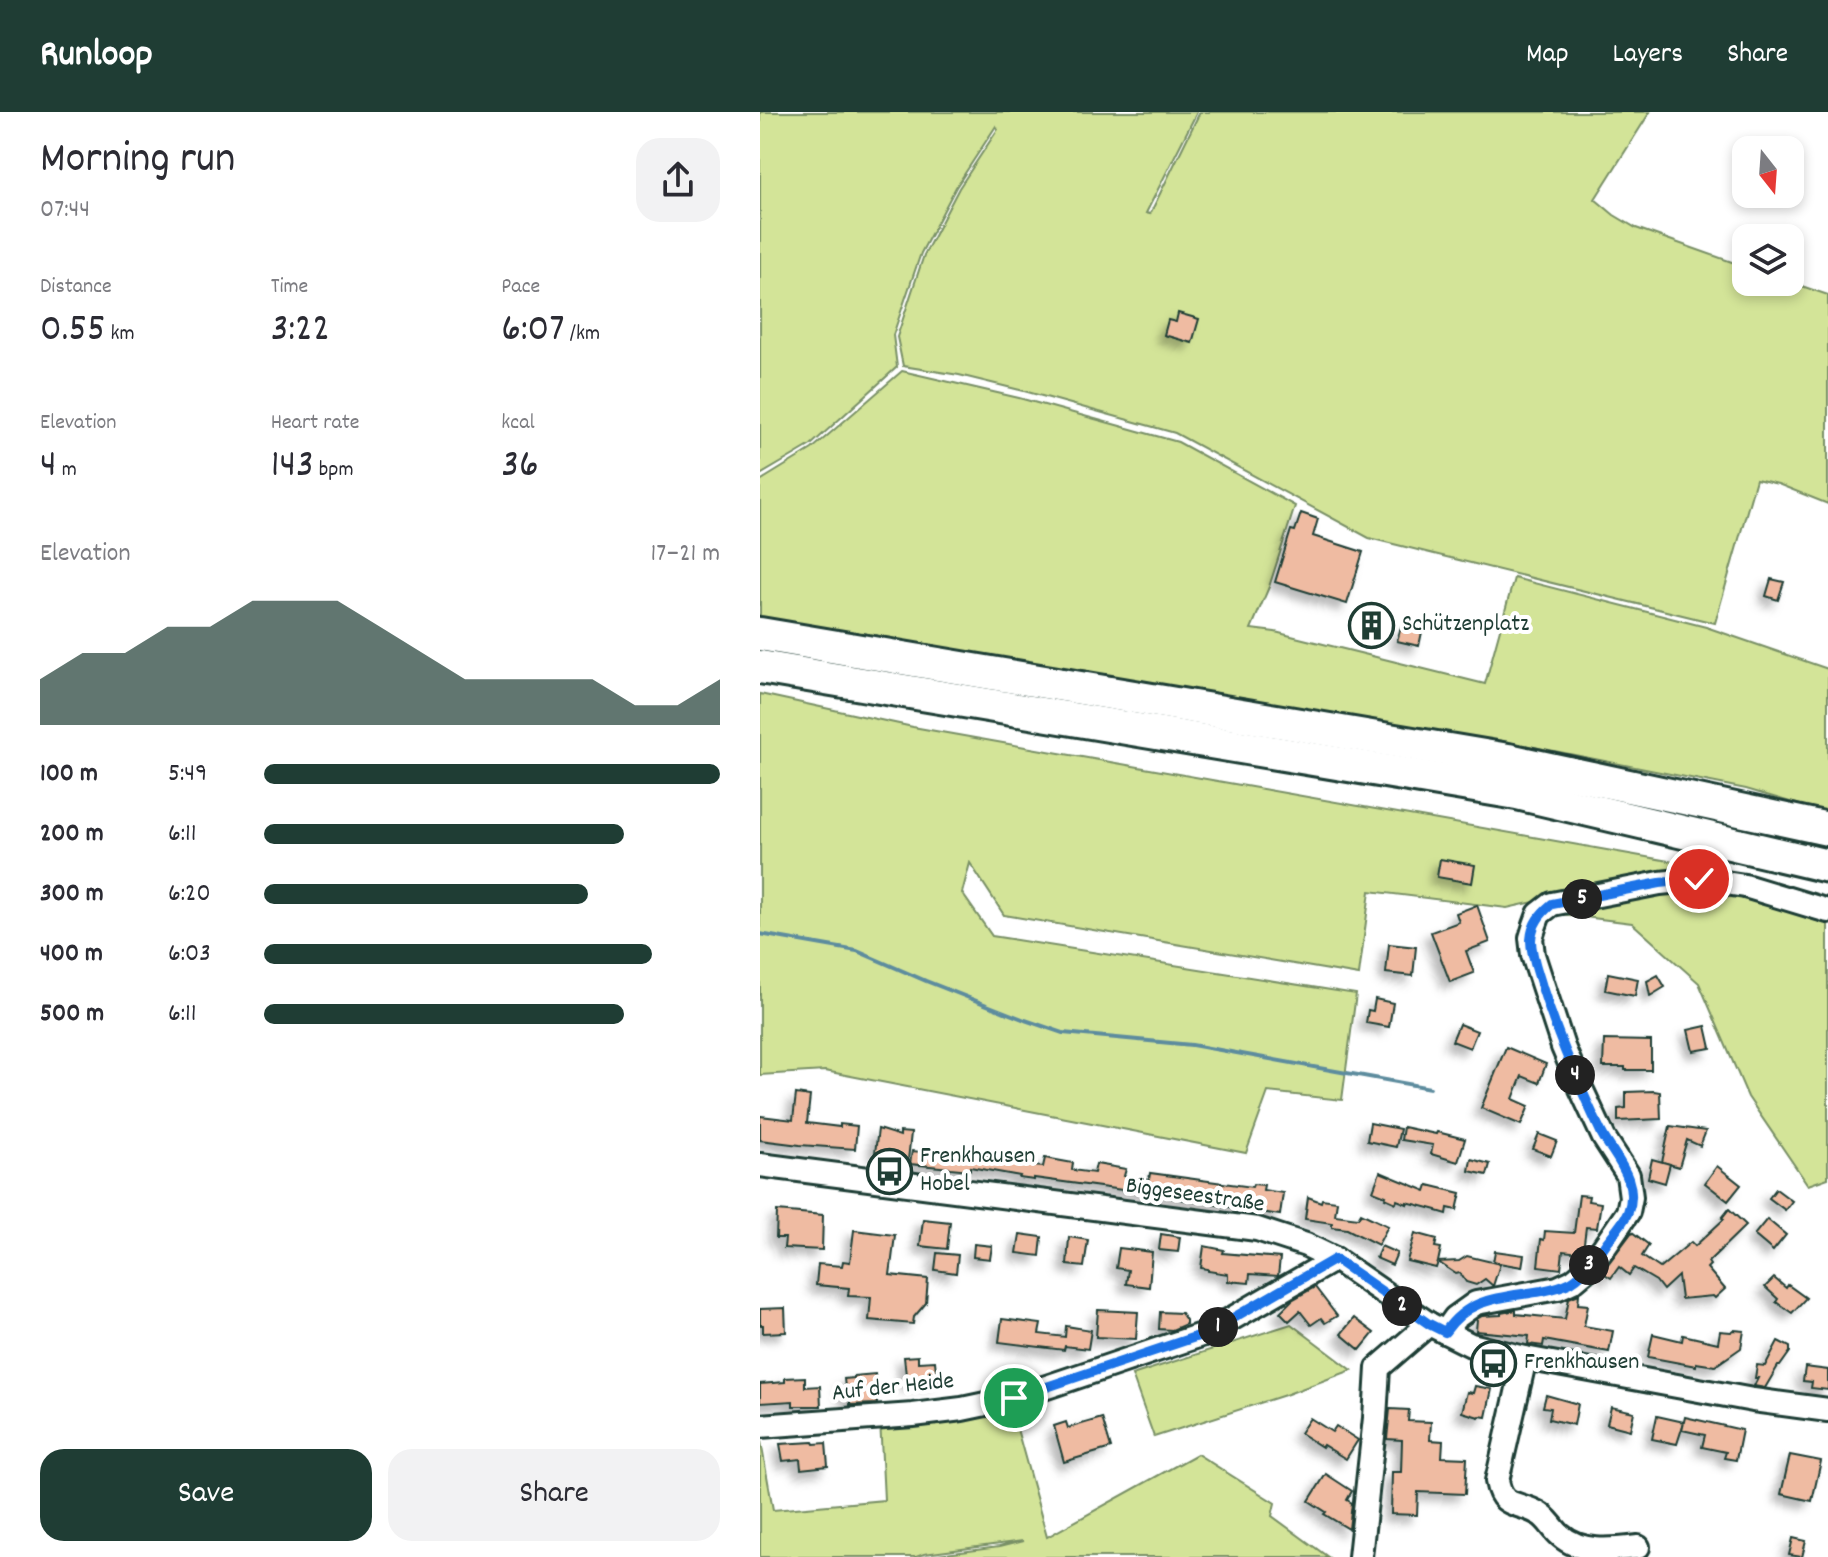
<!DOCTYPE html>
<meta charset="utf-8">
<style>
body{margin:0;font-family:Dekko,sans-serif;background:#f2f2f3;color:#2b2b33;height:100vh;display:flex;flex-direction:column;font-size:30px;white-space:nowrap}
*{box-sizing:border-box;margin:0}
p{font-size:26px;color:#7c7c81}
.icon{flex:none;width:44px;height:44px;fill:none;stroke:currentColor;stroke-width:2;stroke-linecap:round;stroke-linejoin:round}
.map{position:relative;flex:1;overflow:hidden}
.side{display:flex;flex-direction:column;background:#fff;width:760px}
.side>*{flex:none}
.needle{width:52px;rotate:163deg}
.fabs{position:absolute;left:972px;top:24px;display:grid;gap:16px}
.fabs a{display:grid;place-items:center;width:72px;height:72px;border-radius:16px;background:#fff;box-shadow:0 4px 12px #0003;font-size:40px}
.pin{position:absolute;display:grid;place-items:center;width:68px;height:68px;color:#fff;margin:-34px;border:4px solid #fff;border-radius:50%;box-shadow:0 2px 8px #0007}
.km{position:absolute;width:40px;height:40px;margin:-20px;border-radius:50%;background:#222;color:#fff;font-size:22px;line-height:40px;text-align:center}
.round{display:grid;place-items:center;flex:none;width:84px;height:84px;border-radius:24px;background:#f2f2f3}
.headline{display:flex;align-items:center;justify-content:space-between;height:136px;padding:0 40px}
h1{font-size:44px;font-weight:600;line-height:60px}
.metrics{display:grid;grid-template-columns:repeat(3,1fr);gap:12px;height:136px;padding:8px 40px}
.metrics div{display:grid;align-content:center}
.metrics b{font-size:40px;font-weight:600}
.metrics small{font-size:22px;font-weight:400}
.metrics p{font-size:22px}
.chart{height:224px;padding:16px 40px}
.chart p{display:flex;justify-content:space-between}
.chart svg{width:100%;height:144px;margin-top:8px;fill:#1f3d34;opacity:.7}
.cta{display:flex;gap:16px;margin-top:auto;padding:16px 40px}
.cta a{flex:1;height:92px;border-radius:24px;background:#1f3d34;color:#fff;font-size:32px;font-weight:600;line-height:92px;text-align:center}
.cta a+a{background:#f2f2f3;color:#2b2b33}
ul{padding:0 40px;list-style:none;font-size:26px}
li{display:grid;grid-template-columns:128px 96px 1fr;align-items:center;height:60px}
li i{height:20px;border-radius:10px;background:#1f3d34}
header{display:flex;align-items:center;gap:48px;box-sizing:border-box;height:112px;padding:0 40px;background:#1f3d34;color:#fff}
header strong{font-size:38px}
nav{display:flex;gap:44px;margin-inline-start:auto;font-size:28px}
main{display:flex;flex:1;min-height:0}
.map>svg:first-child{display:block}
.green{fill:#d3e498;stroke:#799066;stroke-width:2}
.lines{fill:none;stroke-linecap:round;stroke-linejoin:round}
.stream{stroke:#5d8c9e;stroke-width:4}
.building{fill:#efbba2;stroke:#1f3d34;stroke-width:2;filter:url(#shadow)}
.minor-casing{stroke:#1f3d34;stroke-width:28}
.highway-casing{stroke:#1f3d34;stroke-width:38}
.minor{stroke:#fff;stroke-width:22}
.highway{stroke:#fff;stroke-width:32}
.route-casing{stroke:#fff;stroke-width:16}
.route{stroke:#1a73e8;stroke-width:10}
.labels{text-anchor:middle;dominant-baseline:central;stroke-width:8;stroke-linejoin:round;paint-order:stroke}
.poi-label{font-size:24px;fill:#1f3d34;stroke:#fff;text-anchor:start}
.street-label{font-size:24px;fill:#1f3d34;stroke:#fff}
</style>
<header>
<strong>Runloop</strong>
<nav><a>Map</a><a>Layers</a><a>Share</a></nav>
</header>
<main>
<section class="side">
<div class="headline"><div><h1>Morning run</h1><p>07:44</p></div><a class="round"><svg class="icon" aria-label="share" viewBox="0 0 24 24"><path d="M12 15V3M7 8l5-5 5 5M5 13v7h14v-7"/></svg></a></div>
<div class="metrics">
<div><p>Distance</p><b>0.55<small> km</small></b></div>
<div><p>Time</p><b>3:22</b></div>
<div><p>Pace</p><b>6:07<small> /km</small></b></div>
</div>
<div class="metrics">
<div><p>Elevation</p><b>4<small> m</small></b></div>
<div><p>Heart rate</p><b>143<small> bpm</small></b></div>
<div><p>kcal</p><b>36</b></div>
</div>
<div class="chart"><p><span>Elevation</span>17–21 m</p>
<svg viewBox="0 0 160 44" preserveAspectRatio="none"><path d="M0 44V30L10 22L20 22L30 14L40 14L50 6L60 6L70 6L80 14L90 22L100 30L110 30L120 30L130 30L140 38L150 38L160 30V44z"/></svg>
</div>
<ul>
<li><b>100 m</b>5:49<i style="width:100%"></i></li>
<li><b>200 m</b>6:11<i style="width:79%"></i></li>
<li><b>300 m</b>6:20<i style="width:71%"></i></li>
<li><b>400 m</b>6:03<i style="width:85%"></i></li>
<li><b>500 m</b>6:11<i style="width:79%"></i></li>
</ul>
<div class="cta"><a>Save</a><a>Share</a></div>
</section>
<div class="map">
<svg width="1068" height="1445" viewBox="0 0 1068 1445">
<defs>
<filter id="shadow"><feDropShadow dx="-7" dy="7" stdDeviation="4" flood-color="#0004"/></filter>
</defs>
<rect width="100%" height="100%" fill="#fff"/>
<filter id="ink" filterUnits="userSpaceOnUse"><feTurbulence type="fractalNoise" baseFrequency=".0125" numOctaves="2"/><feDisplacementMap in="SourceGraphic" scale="16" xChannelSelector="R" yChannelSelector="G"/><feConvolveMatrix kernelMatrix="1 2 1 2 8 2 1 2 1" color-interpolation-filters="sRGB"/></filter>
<g filter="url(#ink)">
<g class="green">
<polygon points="0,0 437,0 386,101 390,102 440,0 890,0 835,87 854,103 876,116 986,155 986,170 1030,170 1068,183 1068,392 1018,372 996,367 955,511 609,426 415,321 264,279 199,263 143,254 137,225 164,143 199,76 238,17 236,14 196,75 161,141 133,223 137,255 51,333 0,363"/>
<polygon points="142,259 259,286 418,330 535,394 509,475 491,517 515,520 725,572 754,466 946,515 1068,557 1068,701 986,677 764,633 493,590 0,507 0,369 52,337"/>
<polygon points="0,582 153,615 937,754 747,796 610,779 599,863 244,803 210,751 202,781 232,824 596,882 582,988 508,980 486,1041 65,959 0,963"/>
<polygon points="932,778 986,785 1068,812 1068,1066 1048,1073 988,985 939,871 872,811 792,801"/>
<polygon points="531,1212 592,1258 525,1283 394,1325 372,1263"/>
<polygon points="249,1288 287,1425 437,1342 515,1391 512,1404 568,1445 163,1445 239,1435 263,1429 164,1442 156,1445 0,1445 0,1324 13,1398 124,1388 120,1307"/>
</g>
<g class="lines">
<polyline class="stream" points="0,822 97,839 166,869 265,908 303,921 432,933 670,976"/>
</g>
<g class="building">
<polygon points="418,201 439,207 432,231 404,223 408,208 416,210"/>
<polygon points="541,401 558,407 553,424 603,440 587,492 515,470 531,418 535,419"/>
<polygon points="1011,467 1024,470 1018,488 1006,484"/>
<polygon points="641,515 662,520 659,534 637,529"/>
<polygon points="680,747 715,753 712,771 677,765"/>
<polygon points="717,793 730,830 706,839 714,861 690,870 671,820 699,810 696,801"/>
<polygon points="629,832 656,835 653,864 626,861"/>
<polygon points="848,861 878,867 875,884 845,878"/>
<polygon points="898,863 905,875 890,884 887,869"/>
<polygon points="615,887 633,891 629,915 606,911 608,898 613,899"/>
<polygon points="699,912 717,919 710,936 692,929"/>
<polygon points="946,914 951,936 933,939 928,918"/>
<polygon points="844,928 891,929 891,958 865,958 865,955 843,955"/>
<polygon points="746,935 786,952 779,971 762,964 753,987 769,994 761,1013 721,996"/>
<polygon points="894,979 900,980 901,1007 858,1009 858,997 866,996 866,980"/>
<polygon points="36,982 50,984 47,1011 80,1015 80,1012 97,1014 95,1037 40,1033 0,1028 0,1004 33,1008"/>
<polygon points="610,1011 640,1017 636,1035 607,1029"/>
<polygon points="910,1014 946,1019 940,1034 927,1028 919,1055 902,1050"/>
<polygon points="643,1015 676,1022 677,1020 705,1027 698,1050 671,1042 673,1033 641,1028"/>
<polygon points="118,1017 140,1024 140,1020 151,1021 148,1048 115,1041"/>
<polygon points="779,1022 797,1029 791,1044 773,1037"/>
<polygon points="183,1037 234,1044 234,1040 255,1043 255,1046 263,1047 262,1053 283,1055 285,1046 313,1051 312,1058 334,1061 336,1052 366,1057 364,1064 389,1068 390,1061 492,1075 493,1072 504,1073 503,1078 523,1081 520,1103 377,1080 274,1066 274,1068 259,1066 260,1064 210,1055 210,1058 150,1052 152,1039 183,1042"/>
<polygon points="711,1047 730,1052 727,1063 709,1059"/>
<polygon points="892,1047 910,1052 905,1071 888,1066"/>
<polygon points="957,1054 981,1073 968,1089 945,1071"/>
<polygon points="620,1060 666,1079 668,1073 701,1081 697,1098 688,1096 687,1102 677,1099 677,1098 647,1090 647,1092 637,1088 636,1091 625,1086 626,1084 613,1079"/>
<polygon points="1016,1077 1032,1089 1025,1098 1009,1086"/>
<polygon points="819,1083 829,1084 828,1089 841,1091 837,1116 826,1115 823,1139 821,1141 803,1139 801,1157 778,1154 781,1127 784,1128 785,1119 814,1121"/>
<polygon points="548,1085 561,1090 562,1087 577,1089 575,1103 598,1106 601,1101 628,1114 618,1133 587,1117 572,1115 572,1111 545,1107"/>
<polygon points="969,1097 986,1113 948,1150 950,1153 947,1156 965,1177 955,1186 953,1184 921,1187 918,1164 903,1178 896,1169 874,1156 869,1163 859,1155 851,1166 842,1160 872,1120 889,1133 882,1144 900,1156 931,1130 935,1134 964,1107 962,1106"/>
<polygon points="17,1099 63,1103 62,1138 24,1136 25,1126 16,1126"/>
<polygon points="163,1107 190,1110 187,1137 160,1134"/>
<polygon points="1007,1107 1026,1123 1013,1139 994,1123"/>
<polygon points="94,1118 135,1123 130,1163 168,1167 166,1191 154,1205 153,1212 109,1208 111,1185 88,1184 89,1176 56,1173 58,1152 82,1154 83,1149 90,1150"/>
<polygon points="655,1121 677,1127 675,1135 681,1136 678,1150 699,1149 707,1144 740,1152 733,1174 725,1167 716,1173 706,1170 700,1161 696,1162 678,1150 676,1156 647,1149"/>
<polygon points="260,1122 282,1125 280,1144 257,1141"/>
<polygon points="401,1122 420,1125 418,1140 399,1138"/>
<polygon points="309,1125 328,1128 324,1155 307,1153"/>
<polygon points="214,1132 232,1134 230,1147 213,1145"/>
<polygon points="444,1134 464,1138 463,1141 520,1146 518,1164 490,1162 489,1171 468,1169 468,1162 448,1159 448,1157 441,1156"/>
<polygon points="621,1134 637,1141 632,1153 616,1146"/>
<polygon points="359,1136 392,1140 389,1175 366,1172 368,1158 356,1156"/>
<polygon points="735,1139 764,1143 762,1155 733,1150"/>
<polygon points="177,1141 198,1143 196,1161 175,1158"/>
<polygon points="1014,1166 1026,1176 1028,1173 1046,1186 1032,1201 1016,1190 1018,1187 1005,1175"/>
<polygon points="555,1175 577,1204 565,1211 561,1206 551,1213 540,1199 529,1209 520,1200 532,1188"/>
<polygon points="819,1182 818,1192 828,1193 824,1214 853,1219 849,1240 784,1228 783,1234 768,1232 769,1224 716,1219 717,1207 722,1204 741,1203 741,1201 756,1198 756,1202 805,1207 809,1186"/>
<polygon points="25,1196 26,1220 3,1221 3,1213 0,1213 0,1197"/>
<polygon points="338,1198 378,1200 376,1227 336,1225"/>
<polygon points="400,1200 421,1201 426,1208 426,1212 412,1218 399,1217"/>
<polygon points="594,1206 614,1221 600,1238 581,1222"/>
<polygon points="242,1207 281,1212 279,1222 305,1225 306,1214 331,1218 328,1237 305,1234 304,1238 239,1230"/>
<polygon points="974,1218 984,1219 981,1236 955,1254 936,1251 936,1254 888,1245 893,1222 922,1229 923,1223 958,1231 960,1219 971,1220"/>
<polygon points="1018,1229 1030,1235 1030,1240 1020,1254 1018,1254 1005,1276 994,1274 998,1266 995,1266 997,1253 1005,1254"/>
<polygon points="158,1244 158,1250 175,1249 177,1269 147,1272 144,1245"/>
<polygon points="1045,1255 1068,1258 1068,1278 1051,1276 1052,1270 1043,1269"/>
<polygon points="115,1262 117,1292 90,1293 90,1284 86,1284 84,1267 94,1266 94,1264"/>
<polygon points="45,1265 45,1275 60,1274 61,1294 33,1294 33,1289 0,1291 0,1272 25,1270 25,1266"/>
<polygon points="715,1274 732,1277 726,1305 720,1304 719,1305 702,1300 707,1280 713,1281"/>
<polygon points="786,1283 818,1292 814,1313 789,1307 791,1296 783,1295"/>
<polygon points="851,1295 874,1300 870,1318 847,1312"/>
<polygon points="630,1297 649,1298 648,1309 671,1310 670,1328 683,1329 682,1345 707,1346 705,1382 658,1380 657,1403 631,1402 632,1360 641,1360 642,1328 627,1327"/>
<polygon points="897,1304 924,1310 917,1332 892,1327"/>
<polygon points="925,1305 982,1318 976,1348 964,1346 966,1340 942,1335 945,1323 922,1318"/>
<polygon points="342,1306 351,1336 304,1350 294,1314 306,1310 308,1316"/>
<polygon points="550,1306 572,1320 576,1314 598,1328 586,1347 563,1333 562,1335 540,1321"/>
<polygon points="53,1330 54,1332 66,1331 68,1354 41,1357 40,1347 23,1349 20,1332"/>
<polygon points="1030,1343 1061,1349 1052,1389 1021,1382"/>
<polygon points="566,1362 592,1379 587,1388 592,1391 589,1417 564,1402 566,1400 549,1389"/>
<polygon points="1033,1426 1046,1429 1042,1445 1029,1443"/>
</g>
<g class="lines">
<defs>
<g id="minor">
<polyline points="0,1053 497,1117 546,1133 575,1147 669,1212 711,1233 765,1246 993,1288 1068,1298"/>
<polyline points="685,1220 695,1206 716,1191 798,1176 813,1169 825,1159 844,1135 868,1100 871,1085 868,1063 844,1026 817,968 803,935 773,843 771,826 775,813 779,802 792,792 900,771 939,767 985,774 1068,799"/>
<path d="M765,1246L737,1369C742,1397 757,1389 778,1401C787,1405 792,1416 800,1423C821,1442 852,1438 878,1435"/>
<polyline points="0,1314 153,1303 202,1297 254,1286 447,1221 575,1147"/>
<polyline points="600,1445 615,1306 618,1256 669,1212"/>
</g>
<g id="highway">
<polyline points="0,522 748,648 1068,717"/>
<polyline points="0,555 757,681 1068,754"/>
</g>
</defs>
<use href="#minor" class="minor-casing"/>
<use href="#highway" class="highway-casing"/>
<use href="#minor" class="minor"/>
<use href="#highway" class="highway"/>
</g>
</g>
<g class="lines" filter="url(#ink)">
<defs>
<path id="route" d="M254,1286L447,1221L575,1147L669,1212L685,1220C710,1184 742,1186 782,1179C792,1177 801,1175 811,1170C826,1161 838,1144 847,1130C854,1121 864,1110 868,1100C880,1069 855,1046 842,1022C819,974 798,926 782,875C778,860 771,844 771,828C772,812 780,802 792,792L900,771L939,767"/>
</defs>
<use href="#route" class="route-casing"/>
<use href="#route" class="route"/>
</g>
<defs>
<symbol id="building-ring" viewBox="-11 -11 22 22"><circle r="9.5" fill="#fff" stroke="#1f3d34" stroke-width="1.5"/><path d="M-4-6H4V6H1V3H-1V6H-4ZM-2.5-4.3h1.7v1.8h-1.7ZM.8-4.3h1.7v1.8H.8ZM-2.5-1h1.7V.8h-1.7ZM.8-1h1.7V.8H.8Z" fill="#1f3d34"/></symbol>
<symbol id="bus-ring" viewBox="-11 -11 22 22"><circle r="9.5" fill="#fff" stroke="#1f3d34" stroke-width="1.5"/><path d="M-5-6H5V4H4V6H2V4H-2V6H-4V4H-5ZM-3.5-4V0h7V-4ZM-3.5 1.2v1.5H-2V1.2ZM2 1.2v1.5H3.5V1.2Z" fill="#1f3d34"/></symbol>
</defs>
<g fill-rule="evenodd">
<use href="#building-ring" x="586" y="488" width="51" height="51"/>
<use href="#bus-ring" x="104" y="1034" width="51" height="51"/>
<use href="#bus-ring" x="708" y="1226" width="51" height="51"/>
</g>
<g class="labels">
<g class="poi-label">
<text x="642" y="513">Schützenplatz</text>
<text x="160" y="1045">Frenkhausen<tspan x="160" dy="28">Hobel</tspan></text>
<text x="764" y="1251">Frenkhausen</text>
</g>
<g class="street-label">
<text transform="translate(435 1084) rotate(8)">Biggeseestraße</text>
<text transform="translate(133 1276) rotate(-6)">Auf der Heide</text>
</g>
</g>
</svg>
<div class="fabs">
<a><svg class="needle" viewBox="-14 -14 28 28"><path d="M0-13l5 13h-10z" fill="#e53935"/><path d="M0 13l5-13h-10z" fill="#7c7c81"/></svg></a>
<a><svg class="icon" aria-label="layers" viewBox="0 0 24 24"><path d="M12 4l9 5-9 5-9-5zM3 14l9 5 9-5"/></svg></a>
</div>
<div class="pin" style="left:254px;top:1286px;background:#1e9e55"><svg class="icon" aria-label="arrive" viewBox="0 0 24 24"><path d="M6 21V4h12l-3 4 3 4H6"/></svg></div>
<div class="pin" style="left:939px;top:767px;background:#d93025"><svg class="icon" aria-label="check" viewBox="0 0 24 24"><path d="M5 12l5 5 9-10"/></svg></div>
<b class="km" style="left:458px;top:1215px">1</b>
<b class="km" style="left:642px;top:1194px">2</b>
<b class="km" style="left:829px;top:1153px">3</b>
<b class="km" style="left:815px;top:963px">4</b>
<b class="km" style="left:822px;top:787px">5</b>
</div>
</main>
